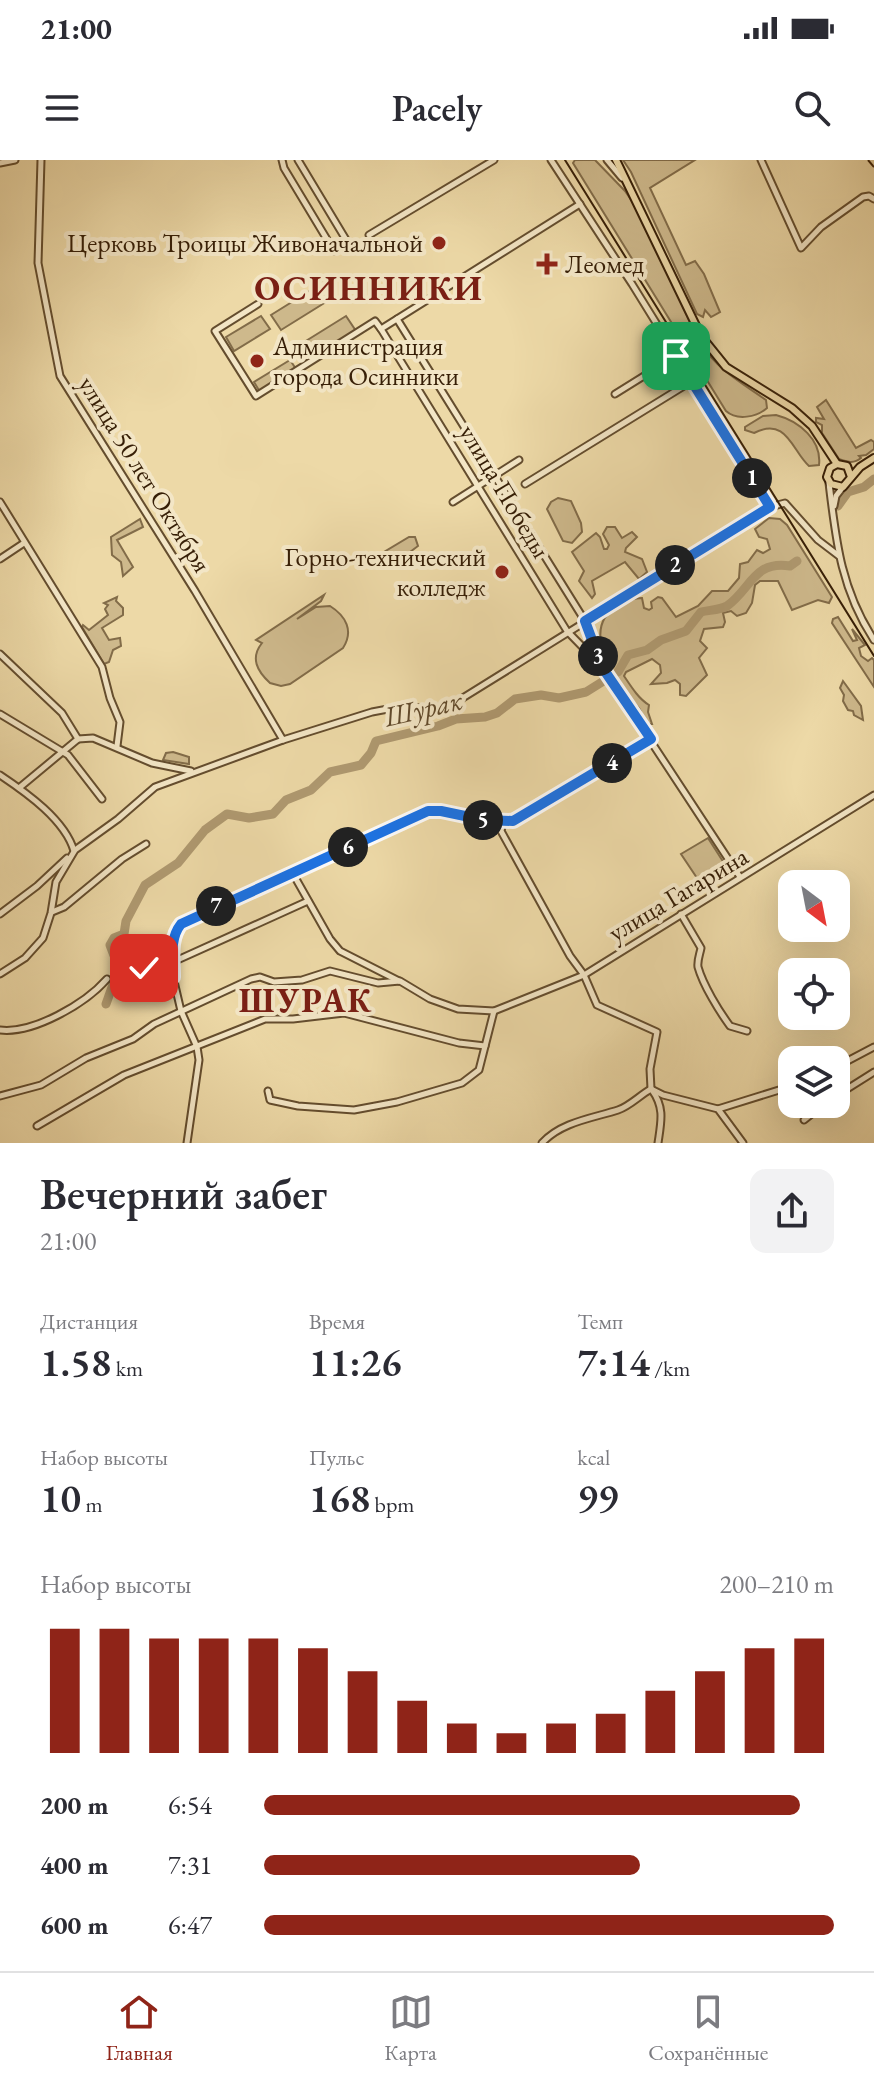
<!DOCTYPE html>
<html lang="ru">
<meta charset="utf-8">
<style>
body{margin:0;font-family:"EB Garamond",serif;background:#f2f2f3;color:#2b2b33;height:100vh;display:flex;flex-direction:column;font-size:30px;white-space:nowrap}
*{box-sizing:border-box;margin:0}
p{font-size:26px;color:#7c7c81}
.icon{flex:none;width:44px;height:44px;fill:none;stroke:currentColor;stroke-width:2;stroke-linecap:round;stroke-linejoin:round}
.map{position:relative;height:983px;overflow:hidden}
.drawer{display:flex;flex-direction:column;background:#fff;flex:1}
.drawer>*{flex:none}
.needle{width:52px;rotate:148deg}
.fabs{position:absolute;left:778px;top:710px;display:grid;gap:16px}
.fabs a{display:grid;place-items:center;width:72px;height:72px;border-radius:16px;background:#fff;box-shadow:0 8px 32px #0002;font-size:40px}
.pin{position:absolute;display:grid;place-items:center;width:68px;height:68px;color:#fff;margin:-34px;border-radius:16px;box-shadow:0 4px 12px #0006}
.km{position:absolute;width:40px;height:40px;margin:-20px;border-radius:50%;background:#222;color:#fff;font-size:22px;line-height:40px;text-align:center}
.round{display:grid;place-items:center;flex:none;width:84px;height:84px;border-radius:16px;background:#f2f2f3}
.headline{display:flex;align-items:center;justify-content:space-between;height:136px;padding:0 40px}
h1{font-size:44px;font-weight:600;line-height:60px}
.metrics{display:grid;grid-template-columns:repeat(3,1fr);gap:12px;height:136px;padding:8px 40px}
.metrics div{display:grid;align-content:center}
.metrics b{font-size:40px;font-weight:600}
.metrics small{font-size:22px;font-weight:400}
.metrics p{font-size:22px}
.chart{height:224px;padding:16px 40px}
.chart p{display:flex;justify-content:space-between}
.chart svg{width:100%;height:144px;margin-top:8px;stroke:#8f2418;stroke-width:6}
ul{padding:0 40px;list-style:none;font-size:26px}
li{display:grid;grid-template-columns:128px 96px 1fr;align-items:center;height:60px}
li i{height:20px;border-radius:10px;background:#8f2418}
.status{display:flex;justify-content:space-between;align-items:center;height:56px;padding:0 40px;background:#fff;direction:ltr}
.status svg{height:22px;fill:currentColor}
header{display:flex;justify-content:space-between;align-items:center;height:104px;padding:0 40px;background:#fff;font-size:36px;font-weight:600}
.tabs{display:flex;justify-content:space-around;align-items:center;height:112px;border-top:2px solid #e1e1e2;background:#fff;font-size:22px;color:#7c7c81}
.tabs a{display:grid;justify-items:center;gap:4px}
.tabs .selected{color:#8f2418}
.map>svg:first-child{display:block}
.green{fill:#ceb98c;stroke:#826c49;stroke-width:2}
.lines{fill:none;stroke-linecap:round;stroke-linejoin:round}
.river{stroke:#af9970;stroke-width:9}
.minor-casing{stroke:#644d2e;stroke-width:9}
.major-casing{stroke:#361e06;stroke-width:10}
.minor{stroke:#f3e6c6;stroke-width:5}
.major{stroke:#edd9a7;stroke-width:6}
.tram{stroke:#361e06;stroke-width:2}
.rail{stroke:#361e06;stroke-width:2;stroke-dasharray:14 14;stroke-linecap:butt}
.route-casing{stroke:#fff;stroke-width:16}
.route{stroke:#1a73e8;stroke-width:10}
.poi-dot{fill:#8f2418;stroke:#f3e6c6;stroke-width:3}
.labels{text-anchor:middle;dominant-baseline:central;stroke-width:8;stroke-linejoin:round;paint-order:stroke}
.poi-label{font-size:26px;fill:#361e06;stroke:#f3e6c6;text-anchor:end}
.street-label{font-size:26px;fill:#361e06;stroke:#f3e6c6}
.water-label{font-size:28px;font-style:italic;fill:#60492b;stroke:#f3e6c6}
.district-label{font-size:34px;font-weight:bold;letter-spacing:2px;fill:#7a1f14;stroke:#f3e6c6}
</style>
<div class="status"><b>21:00</b><svg viewBox="0 0 49 12"><path d="M0 12V9h3v3zM5 12V6h3v6zM10 12V3h3v9zM15 12V0h3v12zM26 1h20v11H26zM47 4h2v5h-2z"/></svg></div>
<header><svg class="icon" aria-label="menu" viewBox="0 0 24 24"><path d="M4 6h16M4 12h16M4 18h16"/></svg>Pacely<svg class="icon" aria-label="search" viewBox="0 0 24 24"><circle cx="10" cy="10" r="6"/><path d="M15 15l6 6"/></svg></header>
<div class="map">
<svg width="874" height="983" viewBox="0 0 874 983">
<rect width="100%" height="100%" fill="#edd9a7"/>
<filter id="stains"><feTurbulence type="fractalNoise" baseFrequency=".0025" numOctaves="4"/><feColorMatrix values="0 0 0 0 .2 0 0 0 0 .09 0 0 0 0 .02 0 0 0 .5 -.17"/></filter>
<radialGradient id="worn" r=".72"><stop offset=".6" stop-color="#630" stop-opacity="0"/><stop offset="1" stop-color="#630" stop-opacity=".3"/></radialGradient>
<g class="green">
<path d="M575,0H595L625,31L636,47L700,183C719,211 739,221 766,240L767,248C757,257 737,261 726,251L573,3Z"/>
<polygon points="623,0 695,0 650,28 686,105 695,101 704,114 720,152 711,157 705,150 703,157 697,154 631,12"/>
<polygon points="324,122 334,137 281,170 271,155"/>
<polygon points="261,156 270,169 234,191 226,177"/>
<polygon points="346,156 356,171 303,204 293,189"/>
<polygon points="290,200 296,209 260,232 254,222"/>
<path d="M826,240L856,288L871,280L874,282V289L866,295L859,296L861,298C854,304 847,302 839,299L822,273V265L816,262V258L824,259L817,247Z"/>
<path d="M776,255C799,261 822,280 819,305L809,306C792,291 787,256 754,273L745,270V267L763,256Z"/>
<polygon points="558,338 571,341 581,363 582,372 572,383 563,381 547,349 551,342"/>
<path d="M769,358L780,359L787,365L832,437L829,443L818,440L792,450L778,421H760L755,425L752,443L746,453L737,456L731,451L723,453L725,462L723,467L704,469L700,481L707,488L699,498L707,515L686,536L680,535V524L675,520L667,523L651,524L661,513L660,505L652,499L626,512L624,516C632,528 639,539 649,545L648,552L652,564H645C641,558 643,552 638,547C618,527 577,468 618,446C626,442 632,438 642,438L644,448L649,450L652,448L651,442L658,437L662,438L676,457L698,446L712,431H728L739,418L740,404L748,402L757,390L763,393L770,389L767,379L759,377L755,369Z"/>
<polygon points="140,359 143,367 117,380 133,407 123,416 121,402 112,395 111,377"/>
<polygon points="607,367 615,367 622,378 632,372 637,377 626,388 625,392 642,399 647,412 639,419 625,402 592,421 595,434 592,438 579,421 584,411 572,392 596,373 600,377 604,389 607,389 609,385 603,374"/>
<polygon points="409,377 415,377 418,386 402,398 387,403 384,392"/>
<path d="M324,435L321,441L297,459L316,447L330,446C346,456 354,471 343,488L290,524L281,526L270,523C257,511 250,498 262,483L256,480Z"/>
<polygon points="117,437 116,441 123,448 123,455 102,468 109,480 120,478 121,486 113,490 109,502 104,504 82,467 83,465 89,470 108,455 105,449 108,445 104,443"/>
<polygon points="838,457 853,481 857,480 852,469 865,485 859,488 861,496 868,501 872,498 874,500 874,527 832,463 833,459"/>
<polygon points="843,521 861,546 863,560 854,555 853,551 848,550 843,541 844,535 840,528"/>
<polygon points="173,592 189,597 189,604 163,600 166,593"/>
<polygon points="708,678 731,714 705,730 681,694"/>
</g>
<g class="lines">
<g class="river">
<polyline points="838,346 848,332 864,327 874,319"/>
<path d="M618,512L628,495L647,490L661,480L686,471L701,452C709,450 720,450 727,446C751,429 754,400 790,406L797,401"/>
<polyline points="106,844 116,816 117,803 110,785 114,778 124,774 126,761 145,725 178,703 205,670 227,654 249,658 273,654 286,640 311,630 330,612 361,605 371,593 376,581 438,566 456,559 485,557 497,553 515,539 541,535 559,538 586,532 602,522"/>
</g>
<defs>
<g id="minor">
<polyline points="41,0 38,103 60,216 195,431 283,580"/>
<polyline points="282,0 284,8 334,91 348,83 298,0"/>
<polyline points="551,0 632,124 770,347 785,343 818,380 839,396"/>
<polyline points="607,0 622,18"/>
<polyline points="761,0 801,88 821,67 863,37 869,36 874,39"/>
<polyline points="0,3 15,0"/>
<polyline points="369,75 494,0"/>
<polyline points="258,144 215,171 256,236 375,161 381,169 580,44"/>
<polyline points="397,159 585,461 601,502"/>
<polyline points="381,169 567,471 602,507 740,717"/>
<polyline points="615,234 676,196"/>
<path d="M829,323C836,381 841,430 874,480"/>
<polyline points="525,324 692,221"/>
<polyline points="0,342 102,507 110,538 120,562 117,586"/>
<polyline points="453,342 519,300"/>
<polyline points="834,346 836,336 843,327"/>
<polyline points="0,399 24,383"/>
<polyline points="0,494 62,553 78,579 93,578 152,603 191,611"/>
<polyline points="0,554 68,595 102,639"/>
<path d="M0,615C27,633 65,660 74,691"/>
<polyline points="19,628 78,579"/>
<polyline points="503,662 501,671 570,796 584,815 597,845 657,872 650,909 651,929"/>
<polyline points="292,712 330,779 340,791 399,821"/>
<polyline points="52,752 64,747 122,699 146,684"/>
<polyline points="0,754 37,726 67,698"/>
<path d="M681,754L701,788C700,794 697,800 698,807C703,825 719,851 730,866L747,871"/>
<polyline points="173,802 308,741"/>
<path d="M130,812C145,806 160,807 173,817C173,799 169,779 181,764L428,651H441L484,660L513,661L651,579"/>
<polyline points="0,814 25,798 43,778 51,753 56,722 75,690 118,659 155,627 283,580 372,552 388,549 445,547 453,544 770,347"/>
<polyline points="173,817 181,851 197,887 199,900 187,983"/>
<path d="M0,870C33,874 85,844 107,819"/>
<polyline points="836,907 874,887"/>
<polyline points="651,929 663,935 718,949 743,983"/>
<path d="M652,930C665,948 661,962 658,983"/>
<polyline points="268,931 270,940 298,946 354,950 397,942 462,923 479,910 494,851"/>
<polyline points="0,936 41,925 86,898 133,879 154,864 251,819 260,817 274,822 302,820 330,811 378,823 400,821 430,839 458,849 494,851 584,815 874,635"/>
<polyline points="836,936 874,912"/>
<polyline points="718,949 792,926"/>
<polyline points="804,960 824,944"/>
<polyline points="37,966 124,915 265,859 293,859 344,853 459,883 485,886"/>
<path d="M542,983C561,962 593,958 618,950C630,946 640,935 651,929"/>
</g>
<g id="major">
<polyline points="616,0 701,176 726,207 792,248 812,266 837,304"/>
<polyline points="851,317 847,306 837,304 830,308 827,317 831,324 843,327 860,307 874,298"/>
</g>
</defs>
<use href="#minor" class="minor-casing"/>
<use href="#major" class="major-casing"/>
<use href="#minor" class="minor"/>
<use href="#major" class="major"/>
<polyline class="tram" points="565,0 874,496"/>
<polyline class="rail" points="868,0 874,7"/>
</g>
<g class="lines">
<defs>
<path id="route" d="M144,808L167,812L173,817C173,799 169,779 181,764L428,651H441L484,660L513,661L651,579L602,507L585,461L770,347L676,196"/>
</defs>
<use href="#route" class="route-casing"/>
<use href="#route" class="route"/>
</g>
<g class="poi-dot">
<circle cx="439" cy="83" r="8"/>
<path d="M543 92h8v8h8v8h-8v8h-8v-8h-8v-8h8z"/>
<circle cx="257" cy="201" r="8"/>
<circle cx="502" cy="412" r="8"/>
</g>
<g class="labels">
<g class="poi-label">
<text x="423" y="83">Церковь Троицы Живоначальной</text>
<text x="565" y="104" text-anchor="start">Леомед</text>
<text x="273" y="186" text-anchor="start">Администрация<tspan x="273" dy="30">города Осинники</tspan></text>
<text x="486" y="397">Горно-технический<tspan x="486" dy="30">колледж</tspan></text>
</g>
<g class="street-label">
<text transform="translate(145 314) rotate(58)">улица 50 лет Октября</text>
<text transform="translate(505 331) rotate(59)">улица Победы</text>
<text transform="translate(678 734) rotate(-31)">улица Гагарина</text>
</g>
<g class="water-label">
<text transform="translate(423 548) rotate(-13)">Шурак</text>
</g>
<g class="district-label">
<text x="369" y="128">ОСИННИКИ</text>
<text x="306" y="840">ШУРАК</text>
</g>
</g>
<rect width="100%" height="100%" filter="url(#stains)"/>
<rect width="100%" height="100%" fill="url(#worn)"/>
</svg>
<div class="fabs">
<a><svg class="needle" viewBox="-14 -14 28 28"><path d="M0-13l5 13h-10z" fill="#e53935"/><path d="M0 13l5-13h-10z" fill="#7c7c81"/></svg></a>
<a><svg class="icon" aria-label="locate" viewBox="0 0 24 24"><circle cx="12" cy="12" r="6"/><path d="M12 2v4M12 18v4M2 12h4M18 12h4"/></svg></a>
<a><svg class="icon" aria-label="layers" viewBox="0 0 24 24"><path d="M12 4l9 5-9 5-9-5zM3 14l9 5 9-5"/></svg></a>
</div>
<div class="pin" style="left:676px;top:196px;background:#1e9e55"><svg class="icon" aria-label="arrive" viewBox="0 0 24 24"><path d="M6 21V4h12l-3 4 3 4H6"/></svg></div>
<div class="pin" style="left:144px;top:808px;background:#d93025"><svg class="icon" aria-label="check" viewBox="0 0 24 24"><path d="M5 12l5 5 9-10"/></svg></div>
<b class="km" style="left:752px;top:318px">1</b>
<b class="km" style="left:675px;top:405px">2</b>
<b class="km" style="left:598px;top:496px">3</b>
<b class="km" style="left:612px;top:603px">4</b>
<b class="km" style="left:483px;top:660px">5</b>
<b class="km" style="left:348px;top:687px">6</b>
<b class="km" style="left:216px;top:746px">7</b>
</div>
<section class="drawer">
<div class="headline"><div><h1>Вечерний забег</h1><p>21:00</p></div><a class="round"><svg class="icon" aria-label="share" viewBox="0 0 24 24"><path d="M12 15V3M7 8l5-5 5 5M5 13v7h14v-7"/></svg></a></div>
<div class="metrics">
<div><p>Дистанция</p><b>1.58<small> km</small></b></div>
<div><p>Время</p><b>11:26</b></div>
<div><p>Темп</p><b>7:14<small> /km</small></b></div>
</div>
<div class="metrics">
<div><p>Набор высоты</p><b>10<small> m</small></b></div>
<div><p>Пульс</p><b>168<small> bpm</small></b></div>
<div><p>kcal</p><b>99</b></div>
</div>
<div class="chart"><p><span>Набор высоты</span>200–210 m</p>
<svg viewBox="0 0 160 44" preserveAspectRatio="none"><path d="M5 44V6M15 44V6M25 44V9M35 44V9M45 44V9M55 44V12M65 44V19M75 44V28M85 44V35M95 44V38M105 44V35M115 44V32M125 44V25M135 44V19M145 44V12M155 44V9"/></svg>
</div>
<ul>
<li><b>200 m</b>6:54<i style="width:94%"></i></li>
<li><b>400 m</b>7:31<i style="width:66%"></i></li>
<li><b>600 m</b>6:47<i style="width:100%"></i></li>
</ul>
</section>
<nav class="tabs">
<a class="selected"><svg class="icon" aria-label="home" viewBox="0 0 24 24"><path d="M3 11l9-7 9 7M6 9v11h12V9"/></svg>Главная</a>
<a><svg class="icon" aria-label="map" viewBox="0 0 24 24"><path d="M3 6l6-2 6 2 6-2v14l-6 2-6-2-6 2zM9 4v14M15 6v14"/></svg>Карта</a>
<a><svg class="icon" aria-label="saved" viewBox="0 0 24 24"><path d="M7 4h10v16l-5-4-5 4z"/></svg>Сохранённые</a>
</nav>
